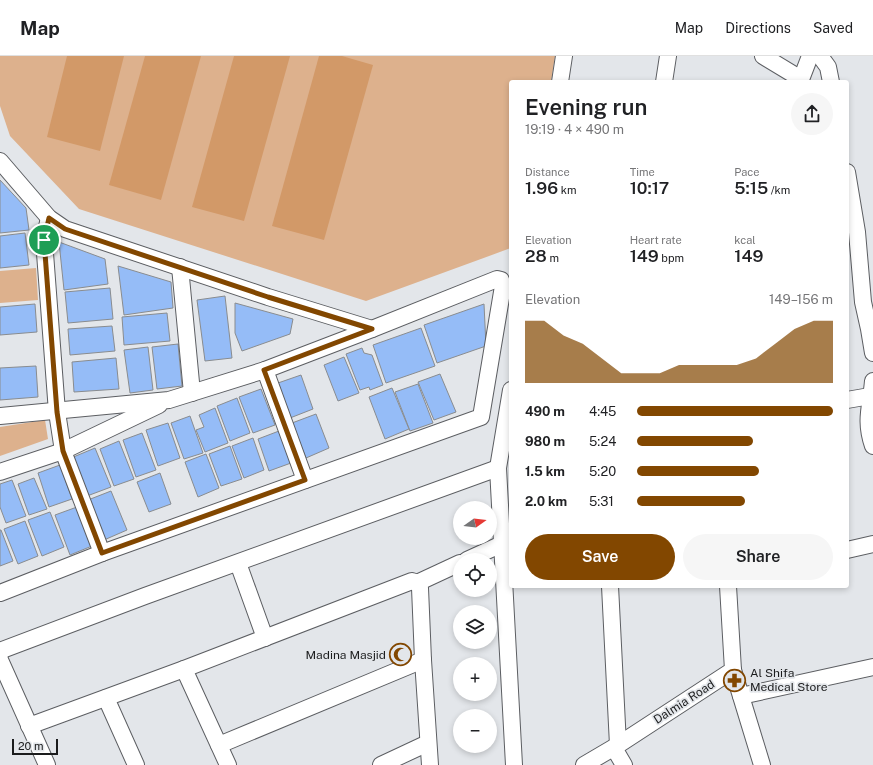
<!DOCTYPE html>
<meta charset="utf-8">
<style>
body{margin:0;font-family:"Public Sans",sans-serif;background:#f6f6f6;color:#202124;height:100vh;display:flex;flex-direction:column;font-size:15px;white-space:nowrap}
*{box-sizing:border-box;margin:0}
p{font-size:13px;color:#757577}
.icon{flex:none;width:22px;height:22px;fill:none;stroke:currentColor;stroke-width:2;stroke-linecap:round;stroke-linejoin:round}
.map{position:relative;flex:1;overflow:hidden}
.drawer{position:absolute;left:509px;top:24px;width:340px;height:508px;display:flex;flex-direction:column;background:#fff;border-radius:4px;box-shadow:0 2px 6px #0003}
.drawer>*{flex:none}
.needle{width:26px;rotate:76deg}
.buttons{position:absolute;left:453px;top:445px;display:grid;gap:8px}
.buttons a{display:grid;place-items:center;width:44px;height:44px;border-radius:50%;background:#fff;box-shadow:0 2px 6px #0003;font-size:20px}
.scale{position:absolute;left:12px;bottom:10px;width:46px;box-sizing:border-box;padding-left:4px;border:2px solid #1b1c1d;border-top:0;font-size:11px;line-height:14px;white-space:nowrap;color:#1b1c1d;-webkit-text-stroke:3px #e3e6ea;paint-order:stroke}
.pin{position:absolute;display:grid;place-items:center;width:34px;height:34px;color:#fff;margin:-17px;border:2px solid #fff;border-radius:50%;box-shadow:0 1px 4px #0007}
.round{display:grid;place-items:center;flex:none;width:42px;height:42px;border-radius:21px;background:#f6f6f6}
.overview{display:flex;align-items:center;justify-content:space-between;height:68px;padding:0 16px}
h1{font-size:22px;font-weight:600;line-height:30px}
.metrics{display:grid;grid-template-columns:repeat(3,1fr);gap:6px;height:68px;padding:4px 16px}
.metrics div{display:grid;align-content:center}
.metrics b{font-size:17px;font-weight:600}
.metrics small{font-size:11px;font-weight:400}
.metrics p{font-size:11px}
.chart{height:112px;padding:8px 16px}
.chart p{display:flex;justify-content:space-between}
.chart svg{width:100%;height:72px;margin-top:4px;fill:#824700;opacity:.7}
.action{display:flex;gap:8px;margin-top:auto;padding:8px 16px}
.action a{flex:1;height:46px;border-radius:24px;background:#824700;color:#fff;font-size:16px;font-weight:600;line-height:46px;text-align:center}
.action a+a{background:#f6f6f6;color:#202124}
ul{padding:0 16px;list-style:none;font-size:13px}
li{display:grid;grid-template-columns:64px 48px 1fr;align-items:center;height:30px}
li i{height:10px;border-radius:5px;background:#824700}
header{display:flex;align-items:center;gap:24px;box-sizing:border-box;height:56px;padding:0 20px;background:#fff;border-bottom:1px solid #e0e0e0}
header strong{font-size:19px}
nav{display:flex;gap:22px;margin-inline-start:auto;font-size:14px}
.map>svg:first-child{display:block}
.green{fill:#ddb18d}
.water{fill:#d29968}
.building{fill:#95bcf7;stroke:#898c8f}
.lines{fill:none;stroke-linecap:round;stroke-linejoin:round}
.minor-casing{stroke:#5c5e62;stroke-width:18}
.minor{stroke:#fff;stroke-width:16}
.route-casing{stroke:#fff;stroke-width:8}
.route{stroke:#824700;stroke-width:5}
.labels{text-anchor:middle;dominant-baseline:central;stroke-width:3.5;stroke-linejoin:round;paint-order:stroke}
.poi-label{font-size:12px;fill:#1b1c1d;stroke:#e3e6ea;text-anchor:end}
.street-label{font-size:12px;fill:#1b1c1d;stroke:#e3e6ea}
</style>
<header>
<strong>Map</strong>
<nav><a>Map</a><a>Directions</a><a>Saved</a></nav>
</header>
<div class="map">
<svg width="873" height="709" viewBox="0 0 873 709">
<rect width="100%" height="100%" fill="#e3e6ea"/>
<g class="green">
<polygon points="0,0 555,0 551,26 511,26 511,192 366,245 79,153 10,80 0,50"/>
<polygon points="36,212 38,244 0,247 0,215"/>
<polygon points="45,364 48,383 0,400 0,371"/>
</g>
<g class="water">
<polygon points="67,0 124,0 100,95 47,81"/>
<polygon points="145,0 201,0 161,144 109,129"/>
<polygon points="234,0 290,0 244,165 192,151"/>
<polygon points="319,0 342,0 373,9 324,184 272,170"/>
</g>
<g class="building">
<polygon points="0,124 26,152 29,174 0,177"/>
<polygon points="25,177 29,209 0,212 0,180"/>
<polygon points="59,186 105,203 108,228 64,234"/>
<polygon points="118,210 171,226 173,252 124,259"/>
<polygon points="110,232 113,263 68,267 65,236"/>
<polygon points="225,240 232,302 205,305 197,244"/>
<polygon points="235,247 293,263 290,278 242,295 235,277"/>
<polygon points="35,248 37,276 0,279 0,251"/>
<polygon points="484,248 486,290 437,307 424,269"/>
<polygon points="167,257 170,285 124,289 122,261"/>
<polygon points="112,270 115,295 70,299 68,273"/>
<polygon points="421,272 435,310 386,327 373,289"/>
<polygon points="178,288 182,330 157,333 152,291"/>
<polygon points="148,291 153,334 130,337 124,294"/>
<polygon points="362,292 364,297 372,299 383,329 370,334 369,331 360,334 346,298"/>
<polygon points="344,301 359,337 338,345 324,309"/>
<polygon points="116,302 119,333 74,336 72,306"/>
<polygon points="36,310 38,341 0,344 0,312"/>
<polygon points="440,318 456,356 434,364 418,326"/>
<polygon points="301,319 313,353 290,362 278,327"/>
<polygon points="418,328 433,367 410,375 395,336"/>
<polygon points="392,332 409,373 385,383 369,341"/>
<polygon points="261,333 275,369 253,377 239,341"/>
<polygon points="237,342 250,377 230,385 217,350"/>
<polygon points="215,352 228,387 205,396 196,374 204,371 199,359"/>
<polygon points="316,358 329,392 306,402 292,367"/>
<polygon points="190,360 203,397 184,403 171,367"/>
<polygon points="168,367 180,402 158,410 146,374"/>
<polygon points="279,375 291,407 269,415 258,383"/>
<polygon points="142,377 156,414 136,421 123,384"/>
<polygon points="253,382 264,414 244,422 232,390"/>
<polygon points="119,385 134,423 114,430 100,393"/>
<polygon points="230,390 242,423 221,430 209,398"/>
<polygon points="95,392 111,431 87,440 71,402"/>
<polygon points="206,398 219,432 198,441 185,406"/>
<polygon points="60,409 72,443 49,451 38,417"/>
<polygon points="160,417 171,448 149,456 137,426"/>
<polygon points="34,422 47,453 29,459 18,428"/>
<polygon points="12,424 26,460 6,467 0,451 0,428"/>
<polygon points="111,435 127,474 104,484 88,444"/>
<polygon points="77,451 92,490 70,499 55,459"/>
<polygon points="50,456 64,491 42,500 28,464"/>
<polygon points="25,465 38,500 18,508 4,473"/>
<polygon points="0,474 1,474 13,505 0,510"/>
</g>
<g class="lines">
<defs>
<g id="minor">
<polyline points="763,0 801,23"/>
<polyline points="820,0 828,11 831,26"/>
<polyline points="560,26 564,0"/>
<polyline points="664,26 668,0"/>
<polyline points="800,26 810,0"/>
<polyline points="0,105 49,162 65,173 268,241 372,273"/>
<polyline points="847,116 857,176 863,246 869,273 873,297"/>
<polyline points="49,162 44,184 57,356 63,395 102,497"/>
<polyline points="180,211 192,337"/>
<polyline points="265,314 305,424"/>
<path d="M873,325C871,350 864,364 873,390"/>
<polyline points="511,334 498,412 514,709"/>
<polyline points="847,344 870,340"/>
<polyline points="0,360 169,344 265,314 372,273 497,223 501,224 503,230 481,361 102,497 0,537"/>
<polyline points="0,416 63,395 159,349"/>
<polyline points="847,494 873,488"/>
<polyline points="467,504 502,488"/>
<polyline points="238,507 265,582"/>
<polyline points="417,527 420,532 423,604 430,709"/>
<polyline points="610,530 618,689"/>
<polyline points="0,598 2,594 145,540 498,412"/>
<polyline points="0,604 47,709"/>
<polyline points="184,613 228,709"/>
<polyline points="733,614 762,709"/>
<polyline points="741,640 873,611"/>
<polyline points="106,642 136,709"/>
<polyline points="29,670 184,613 412,525 417,527 460,507"/>
<polyline points="219,689 423,604"/>
<polyline points="614,692 624,709"/>
<polyline points="381,709 428,687"/>
<polyline points="584,709 618,689 733,614 728,530"/>
</g>
</defs>
<use href="#minor" class="minor-casing"/>
<use href="#minor" class="minor"/>
</g>
<g class="lines">
<defs>
<polygon id="route" points="49,162 65,173 268,241 372,273 264,314 305,424 102,497 63,395 57,356 44,184"/>
</defs>
<use href="#route" class="route-casing"/>
<use href="#route" class="route"/>
</g>
<defs>
<symbol id="mosque-ring" viewBox="-11 -11 22 22"><circle r="9.5" fill="#e3e6ea" stroke="#824700" stroke-width="1.5"/><path d="M3.5-4.9A6 6 0 1 0 3.5 4.9A5 5 0 1 1 3.5-4.9Z" fill="#824700"/></symbol>
<symbol id="pharmacy-ring" viewBox="-11 -11 22 22"><circle r="9.5" fill="#e3e6ea" stroke="#824700" stroke-width="1.5"/><path d="M-2-6h4v4h4v4h-4v4h-4v-4h-4v-4h4Z" fill="#824700"/></symbol>
</defs>
<g fill-rule="evenodd">
<use href="#mosque-ring" x="388" y="586" width="25" height="25"/>
<use href="#pharmacy-ring" x="722" y="612" width="25" height="25"/>
</g>
<g class="labels">
<g class="poi-label">
<text x="386" y="599">Madina Masjid</text>
<text x="750" y="617" text-anchor="start">Al Shifa<tspan x="750" dy="14">Medical Store</tspan></text>
</g>
<g class="street-label">
<text transform="translate(684 646) rotate(-33)">Dalmia Road</text>
</g>
</g>
</svg>
<div class="buttons">
<a><svg class="needle" viewBox="-14 -14 28 28"><path d="M0-13l5 13h-10z" fill="#e53935"/><path d="M0 13l5-13h-10z" fill="#757577"/></svg></a>
<a><svg class="icon" aria-label="locate" viewBox="0 0 24 24"><circle cx="12" cy="12" r="6"/><path d="M12 2v4M12 18v4M2 12h4M18 12h4"/></svg></a>
<a><svg class="icon" aria-label="layers" viewBox="0 0 24 24"><path d="M12 4l9 5-9 5-9-5zM3 14l9 5 9-5"/></svg></a>
<a>+</a>
<a>−</a>
</div>
<div class="scale">20 m</div>
<div class="pin" style="left:44px;top:184px;background:#1e9e55"><svg class="icon" aria-label="arrive" viewBox="0 0 24 24"><path d="M6 21V4h12l-3 4 3 4H6"/></svg></div>
<section class="drawer">
<div class="overview"><div><h1>Evening run</h1><p>19:19 · 4 × 490 m</p></div><a class="round"><svg class="icon" aria-label="share" viewBox="0 0 24 24"><path d="M12 15V3M7 8l5-5 5 5M5 13v7h14v-7"/></svg></a></div>
<div class="metrics">
<div><p>Distance</p><b>1.96<small> km</small></b></div>
<div><p>Time</p><b>10:17</b></div>
<div><p>Pace</p><b>5:15<small> /km</small></b></div>
</div>
<div class="metrics">
<div><p>Elevation</p><b>28<small> m</small></b></div>
<div><p>Heart rate</p><b>149<small> bpm</small></b></div>
<div><p>kcal</p><b>149</b></div>
</div>
<div class="chart"><p><span>Elevation</span>149–156 m</p>
<svg viewBox="0 0 160 44" preserveAspectRatio="none"><path d="M0 44V6L10 6L20 15L30 20L40 29L50 38L60 38L70 38L80 33L90 33L100 33L110 33L120 29L130 20L140 11L150 6L160 6V44z"/></svg>
</div>
<ul>
<li><b>490 m</b>4:45<i style="width:100%"></i></li>
<li><b>980 m</b>5:24<i style="width:59%"></i></li>
<li><b>1.5 km</b>5:20<i style="width:62%"></i></li>
<li><b>2.0 km</b>5:31<i style="width:55%"></i></li>
</ul>
<div class="action"><a>Save</a><a>Share</a></div>
</section>
</div>
